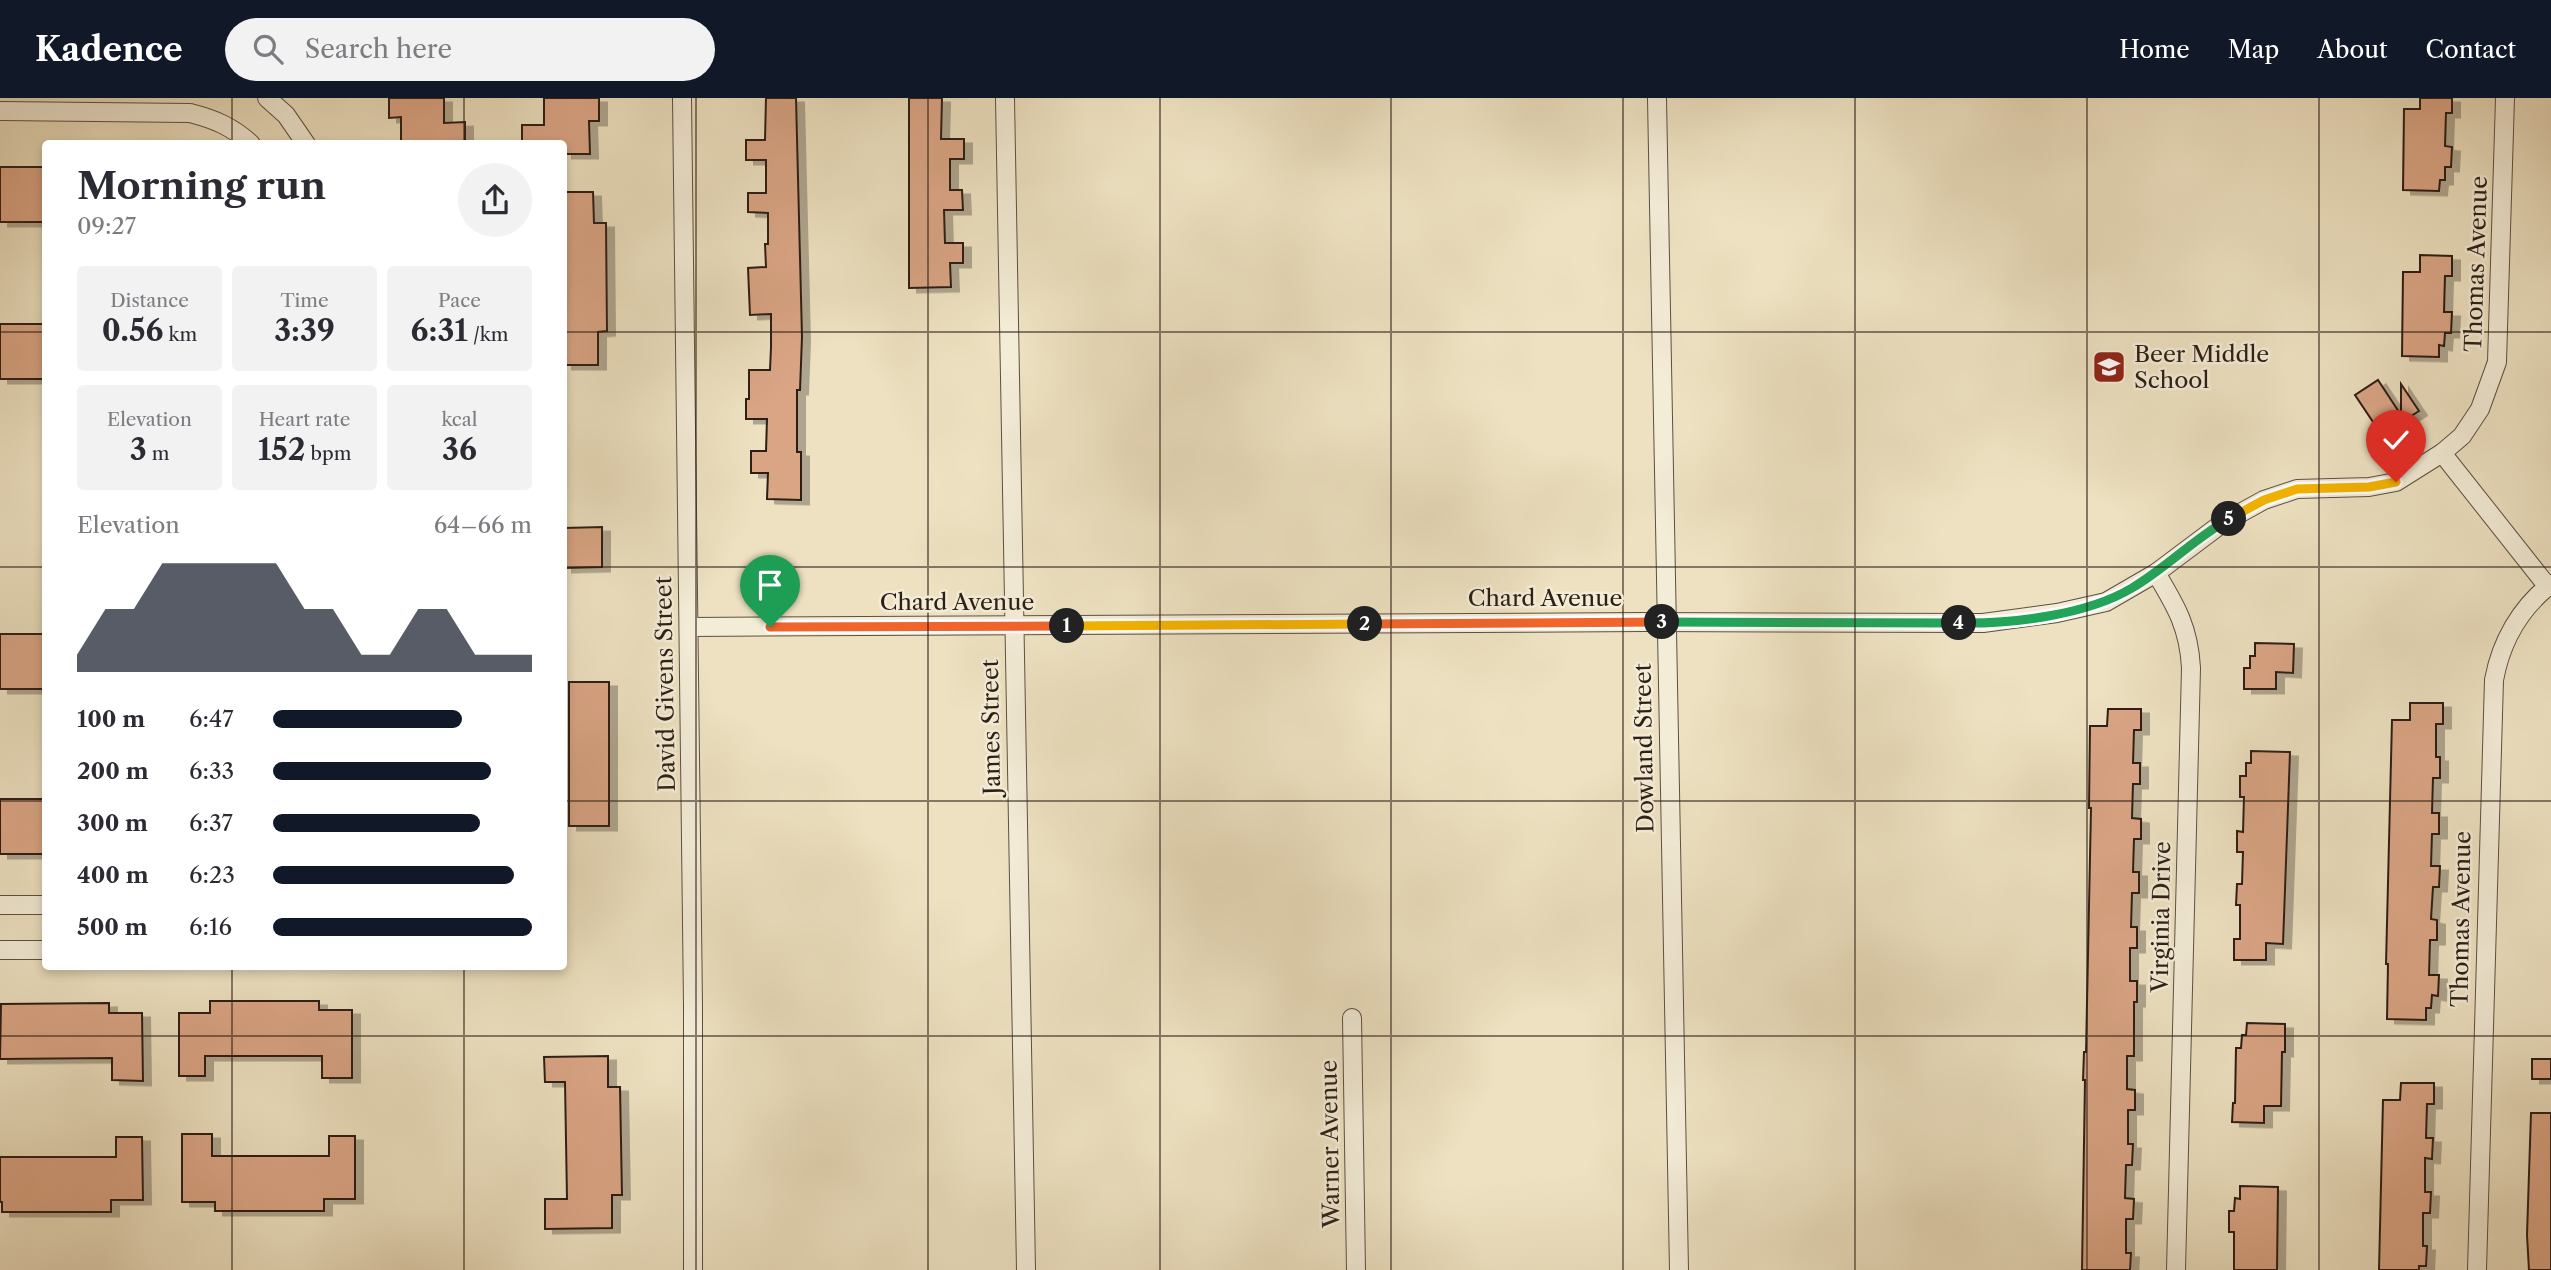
<!DOCTYPE html>
<meta charset="utf-8">
<style>
body{margin:0;font-family:"Libre Caslon Text",serif;background:#f2f2f3;color:#2b2b33;height:100vh;display:flex;flex-direction:column;font-size:26px;white-space:nowrap}
*{box-sizing:border-box;margin:0}
p{font-size:23px;color:#7c7c81}
.icon{flex:none;width:38px;height:38px;fill:none;stroke:currentColor;stroke-width:2;stroke-linecap:round;stroke-linejoin:round}
.map{position:relative;flex:1;overflow:hidden}
.panel{position:absolute;left:42px;top:42px;width:525px;height:830px;display:flex;flex-direction:column;background:#fff;border-radius:7px;box-shadow:0 4px 10px #0003}
.panel>*{flex:none}
.pin{position:absolute;display:grid;place-items:center;width:60px;height:60px;color:#fff;margin:-72px -30px;border-radius:50% 50% 50% 0;rotate:-45deg;box-shadow:0 0 7px #0007}
.pin .icon{rotate:45deg}
.km{position:absolute;width:35px;height:35px;margin:-18px;border-radius:50%;background:#222;color:#fff;font-size:19px;line-height:35px;text-align:center}
.round{display:grid;place-items:center;flex:none;width:74px;height:74px;border-radius:37px;background:#f2f2f3}
.head{display:flex;align-items:center;justify-content:space-between;height:119px;padding:0 35px}
h1{font-size:38px;font-weight:800;line-height:52px}
.metrics{display:grid;grid-template-columns:repeat(3,1fr);gap:10px;height:119px;padding:7px 35px}
.metrics div{display:grid;align-content:center;border-radius:7px;background:#f2f2f3;text-align:center}
.metrics b{font-size:30px;font-weight:800}
.metrics small{font-size:19px;font-weight:400}
.metrics p{font-size:19px}
.chart{height:196px;padding:14px 35px}
.chart p{display:flex;justify-content:space-between}
.chart svg{width:100%;height:126px;margin-top:7px;fill:#111827;opacity:.7}
ul{padding:0 35px;list-style:none;font-size:23px}
li{display:grid;grid-template-columns:112px 84px 1fr;align-items:center;height:52px}
li i{height:18px;border-radius:9px;background:#111827}
header{display:flex;align-items:center;gap:42px;box-sizing:border-box;height:98px;padding:0 35px;background:#111827;color:#fff}
header strong{font-size:33px}
nav{display:flex;gap:38px;margin-inline-start:auto;font-size:24px}
.search{width:490px;height:63px;background:#f2f2f3;display:flex;align-items:center;gap:18px;box-sizing:border-box;padding:0 24px;border-radius:38px;color:#7c7c81;font-size:26px}
.map>svg:first-child{display:block}
.building{fill:#daa585;stroke:#2d1f16;stroke-width:2;filter:url(#shadow)}
.lines{fill:none;stroke-linecap:round;stroke-linejoin:round}
.street-casing{stroke:#5d5041;stroke-width:20}
.street{stroke:#f3ecd7;stroke-width:18}
.split-1-casing{stroke:#fff;stroke-width:14}
.split-2-casing{stroke:#fff;stroke-width:14}
.split-3-casing{stroke:#fff;stroke-width:14}
.split-4-casing{stroke:#fff;stroke-width:14}
.split-5-casing{stroke:#fff;stroke-width:14}
.split-6-casing{stroke:#fff;stroke-width:14}
.split-1{stroke:#f0652b;stroke-width:9}
.split-2{stroke:#f5b400;stroke-width:9}
.split-3{stroke:#f0652b;stroke-width:9}
.split-4{stroke:#22a559;stroke-width:9}
.split-5{stroke:#22a559;stroke-width:9}
.split-6{stroke:#f5b400;stroke-width:9}
.grid{fill:none;stroke:#2d1f16;stroke-width:2;stroke-opacity:0.55}
.labels{text-anchor:middle;dominant-baseline:central;stroke-width:5;stroke-linejoin:round;paint-order:stroke}
.street-label{font-size:23px;fill:#2d1f16;stroke:#f3ecd7}
.poi-label{font-size:23px;fill:#2d1f16;stroke:#f3ecd7;text-anchor:start}
</style>
<header>
<strong>Kadence</strong>
<div class="search"><svg class="icon" aria-label="search" viewBox="0 0 24 24"><circle cx="10" cy="10" r="6"/><path d="M15 15l6 6"/></svg>Search here</div>
<nav><a>Home</a><a>Map</a><a>About</a><a>Contact</a></nav>
</header>
<div class="map">
<svg width="2551" height="1172" viewBox="0 0 2551 1172">
<defs>
<filter id="shadow"><feDropShadow dx="8" dy="4.5" stdDeviation="0" flood-color="#0004"/></filter>
</defs>
<rect width="100%" height="100%" fill="#ede1c1"/>
<filter id="stains"><feTurbulence type="fractalNoise" baseFrequency=".00286" numOctaves="4"/><feColorMatrix values="0 0 0 0 .2 0 0 0 0 .09 0 0 0 0 .02 0 0 0 .5 -.17"/></filter>
<radialGradient id="worn" r=".72"><stop offset=".6" stop-color="#630" stop-opacity="0"/><stop offset="1" stop-color="#630" stop-opacity=".3"/></radialGradient>
<g class="building">
<polygon points="389,0 444,0 444,25 465,24 465,46 401,46 401,19 389,20"/>
<polygon points="544,0 599,0 599,23 589,23 590,56 564,56 564,46 522,46 522,27 544,27"/>
<polygon points="766,0 796,0 802,239 800,292 797,292 797,354 801,354 801,402 767,401 768,375 751,375 751,353 766,353 767,321 746,321 746,301 749,301 749,272 770,272 771,249 771,216 750,217 748,170 766,169 765,146 768,146 768,115 748,114 748,95 766,95 766,62 746,62 746,42 765,42"/>
<polygon points="909,0 942,0 941,41 964,41 964,61 950,61 950,92 962,92 963,112 944,112 945,145 963,145 963,165 950,165 951,189 909,190"/>
<polygon points="2420,0 2452,0 2452,15 2446,15 2445,48 2452,49 2451,69 2445,69 2445,82 2440,82 2439,93 2403,92 2404,11 2420,11"/>
<rect x="0" y="69" width="46" height="55"/>
<polygon points="564,94 593,94 594,125 606,125 607,233 598,234 598,267 564,267"/>
<polygon points="2420,157 2452,158 2452,178 2445,178 2444,214 2452,214 2451,235 2445,235 2444,248 2439,247 2439,259 2402,258 2403,174 2420,174"/>
<rect x="0" y="226" width="46" height="55"/>
<polygon points="2378,282 2401,317 2401,286 2419,313 2400,325 2401,317 2387,326 2385,321 2375,327 2355,297"/>
<polygon points="602,429 602,469 564,470 564,430"/>
<rect x="0" y="536" width="46" height="55"/>
<polygon points="2255,545 2294,546 2293,575 2276,574 2276,591 2244,591 2244,570 2250,570 2250,558 2255,558"/>
<rect x="569" y="584" width="40" height="144"/>
<polygon points="2410,605 2443,605 2443,626 2436,626 2436,659 2440,659 2440,680 2433,680 2432,715 2439,715 2439,736 2432,736 2431,768 2440,768 2439,789 2433,789 2431,821 2437,822 2437,842 2430,842 2429,877 2439,877 2438,898 2432,897 2431,910 2426,910 2426,922 2387,921 2388,866 2386,866 2392,622 2410,622"/>
<polygon points="2108,611 2141,611 2141,632 2134,632 2133,665 2140,665 2140,686 2133,686 2132,720 2141,721 2141,741 2134,741 2133,774 2139,774 2139,795 2132,795 2131,829 2137,829 2137,850 2130,850 2130,883 2137,883 2137,904 2134,904 2134,958 2127,958 2127,991 2135,992 2135,1012 2128,1012 2128,1046 2133,1046 2132,1067 2126,1067 2125,1100 2134,1101 2133,1121 2126,1121 2126,1155 2131,1155 2130,1172 2082,1172 2085,982 2083,982 2084,954 2086,954 2091,710 2089,710 2090,628 2107,628"/>
<polygon points="2251,653 2290,654 2283,846 2266,845 2266,862 2234,862 2234,841 2240,841 2240,807 2236,807 2237,786 2242,786 2243,754 2237,754 2237,733 2243,734 2244,699 2240,699 2240,678 2246,678 2246,665 2251,665"/>
<rect x="0" y="701" width="46" height="55"/>
<polygon points="210,903 319,903 319,912 352,912 352,980 322,980 322,958 205,958 205,978 179,978 179,915 210,915"/>
<polygon points="109,905 109,915 142,915 143,983 112,982 112,960 0,961 1,906"/>
<polygon points="2247,925 2285,926 2285,954 2282,954 2281,1008 2264,1008 2264,1025 2232,1024 2233,1005 2235,1005 2236,950 2241,950 2242,937 2246,937"/>
<polygon points="608,958 608,989 620,989 622,1097 612,1097 612,1130 545,1131 545,1101 567,1101 565,984 545,984 544,959"/>
<rect x="2532" y="961" width="19" height="20"/>
<polygon points="2401,985 2434,985 2434,1006 2427,1006 2426,1040 2433,1040 2432,1061 2425,1060 2425,1094 2431,1094 2430,1115 2423,1115 2423,1148 2427,1148 2426,1168 2419,1168 2419,1172 2379,1172 2383,1002 2400,1002"/>
<polygon points="2531,1015 2551,1015 2551,1172 2529,1172 2527,1137"/>
<polygon points="182,1036 212,1036 212,1058 329,1058 329,1038 355,1038 355,1101 324,1101 324,1113 215,1113 215,1104 182,1104"/>
<polygon points="116,1039 142,1039 143,1102 111,1102 111,1114 2,1114 2,1104 0,1104 0,1059 116,1059"/>
<polygon points="2240,1088 2278,1089 2277,1172 2234,1172 2234,1134 2229,1134 2229,1113 2234,1113 2235,1100 2240,1101"/>
</g>
<g class="lines">
<defs>
<g id="street">
<polyline points="267,0 286,17 306,46"/>
<polyline points="682,0 693,907 693,1172"/>
<polyline points="1005,0 1026,1172"/>
<polyline points="1657,0 1679,1172"/>
<path d="M0,13L190,15C214,21 233,29 251,46"/>
<polyline points="2442,355 2548,489"/>
<path d="M2156,475C2176,508 2189,530 2191,570L2176,1172"/>
<polyline points="689,529 1646,524 1983,525 2057,515 2106,504 2156,475 2224,424 2264,402 2297,391 2369,389 2396,384 2442,355 2462,338 2480,311 2497,264 2505,0"/>
<polyline points="0,807 46,807"/>
<polyline points="0,852 46,852"/>
<polyline points="1352,920 1356,1172"/>
<path d="M2477,1172L2494,582C2501,544 2520,510 2551,486"/>
</g>
</defs>
<use href="#street" class="street-casing"/>
<use href="#street" class="street"/>
</g>
<g class="lines">
<defs>
<polyline id="split-1" points="770,529 1067,528"/>
<polyline id="split-2" points="1067,528 1365,526"/>
<polyline id="split-3" points="1365,526 1662,524"/>
<polyline id="split-4" points="1662,524 1959,525"/>
<path id="split-5" d="M1959,525C2012,526 2087,517 2132,490C2166,470 2195,440 2229,421"/>
<polyline id="split-6" points="2229,421 2264,402 2297,391 2369,389 2396,384"/>
</defs>
<use href="#split-1" class="split-1-casing"/>
<use href="#split-2" class="split-2-casing"/>
<use href="#split-3" class="split-3-casing"/>
<use href="#split-4" class="split-4-casing"/>
<use href="#split-5" class="split-5-casing"/>
<use href="#split-6" class="split-6-casing"/>
<use href="#split-1" class="split-1"/>
<use href="#split-2" class="split-2"/>
<use href="#split-3" class="split-3"/>
<use href="#split-4" class="split-4"/>
<use href="#split-5" class="split-5"/>
<use href="#split-6" class="split-6"/>
</g>
<path class="grid" d="M232,0V46M464,0V46M696,0V1172M928,0V1172M1160,0V1172M1391,0V1172M1623,0V1172M1855,0V1172M2087,0V1172M2319,0V1172M0,234H46M564,234H2551M0,469H46M564,469H2551M0,703H46M564,703H2551M232,868V1172M464,868V1172M0,938H2551"/>
<defs>
<symbol id="school-square" viewBox="-11 -11 22 22"><rect x="-9" y="-9" width="18" height="18" rx="4" fill="#8f2418" stroke="#f3ecd7"/><path d="M0-5L7-2L0 1L-7-2ZM-4 1L0 2.5L4 1V4Q0 6-4 4Z" fill="#fff"/></symbol>
</defs>
<g fill-rule="evenodd">
<use href="#school-square" x="2090" y="250" width="38" height="38"/>
</g>
<g class="labels">
<g class="street-label">
<text transform="translate(2476 166) rotate(-88)">Thomas Avenue</text>
<text x="1545" y="500">Chard Avenue</text>
<text x="957" y="504">Chard Avenue</text>
<text transform="translate(665 586) rotate(-91)">David Givens Street</text>
<text transform="translate(991 629) rotate(-91)">James Street</text>
<text transform="translate(1644 650) rotate(-91)">Dowland Street</text>
<text transform="translate(2161 819) rotate(-89)">Virginia Drive</text>
<text transform="translate(2461 821) rotate(-89)">Thomas Avenue</text>
<text transform="translate(1330 1046) rotate(-91)">Warner Avenue</text>
</g>
<g class="poi-label">
<text x="2134" y="256">Beer Middle<tspan x="2134" dy="26">School</tspan></text>
</g>
</g>
<rect width="100%" height="100%" filter="url(#stains)"/>
<rect width="100%" height="100%" fill="url(#worn)"/>
</svg>
<div class="pin" style="left:770px;top:529px;background:#1e9e55"><svg class="icon" aria-label="arrive" viewBox="0 0 24 24"><path d="M6 21V4h12l-3 4 3 4H6"/></svg></div>
<div class="pin" style="left:2396px;top:384px;background:#d93025"><svg class="icon" aria-label="check" viewBox="0 0 24 24"><path d="M5 12l5 5 9-10"/></svg></div>
<b class="km" style="left:1067px;top:528px">1</b>
<b class="km" style="left:1365px;top:526px">2</b>
<b class="km" style="left:1662px;top:524px">3</b>
<b class="km" style="left:1959px;top:525px">4</b>
<b class="km" style="left:2229px;top:421px">5</b>
<section class="panel">
<div class="head"><div><h1>Morning run</h1><p>09:27</p></div><a class="round"><svg class="icon" aria-label="share" viewBox="0 0 24 24"><path d="M12 15V3M7 8l5-5 5 5M5 13v7h14v-7"/></svg></a></div>
<div class="metrics">
<div><p>Distance</p><b>0.56<small> km</small></b></div>
<div><p>Time</p><b>3:39</b></div>
<div><p>Pace</p><b>6:31<small> /km</small></b></div>
</div>
<div class="metrics">
<div><p>Elevation</p><b>3<small> m</small></b></div>
<div><p>Heart rate</p><b>152<small> bpm</small></b></div>
<div><p>kcal</p><b>36</b></div>
</div>
<div class="chart"><p><span>Elevation</span>64–66 m</p>
<svg viewBox="0 0 160 44" preserveAspectRatio="none"><path d="M0 44V38L10 22L20 22L30 6L40 6L50 6L60 6L70 6L80 22L90 22L100 38L110 38L120 22L130 22L140 38L150 38L160 38V44z"/></svg>
</div>
<ul>
<li><b>100 m</b>6:47<i style="width:73%"></i></li>
<li><b>200 m</b>6:33<i style="width:84%"></i></li>
<li><b>300 m</b>6:37<i style="width:80%"></i></li>
<li><b>400 m</b>6:23<i style="width:93%"></i></li>
<li><b>500 m</b>6:16<i style="width:100%"></i></li>
</ul>
</section>
</div>
